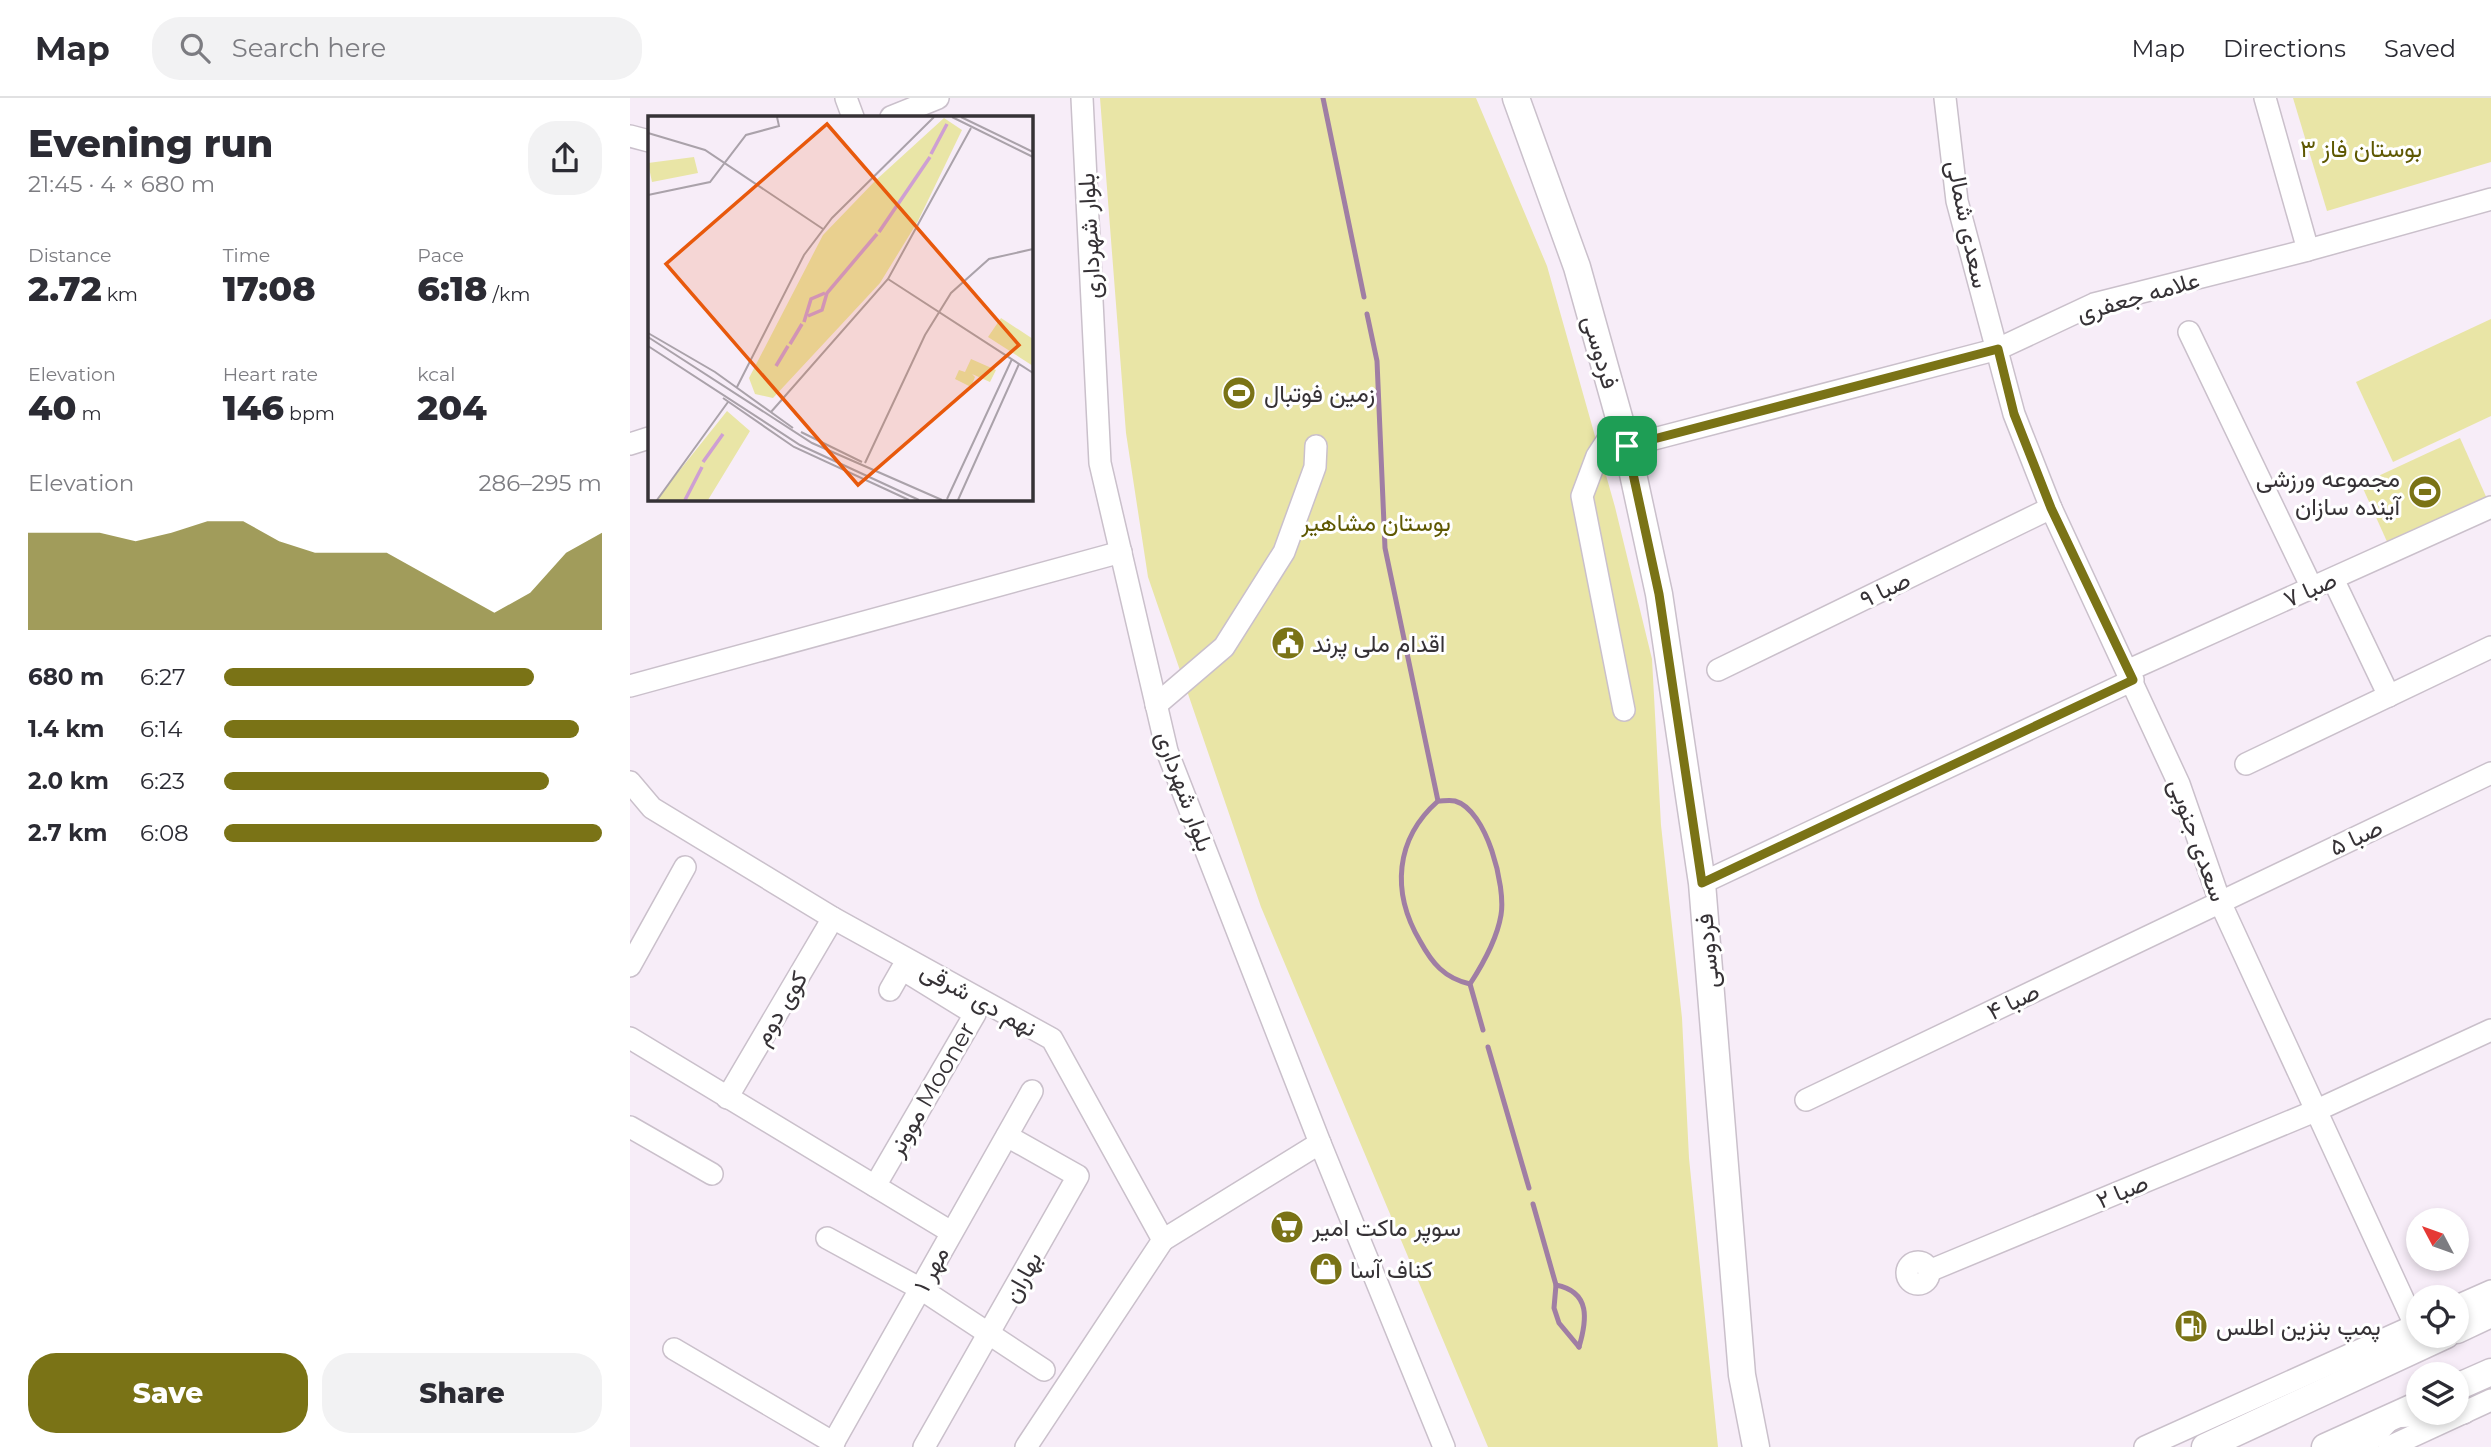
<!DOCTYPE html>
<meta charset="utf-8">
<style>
body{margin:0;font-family:Montserrat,Vazirmatn,sans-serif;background:#f2f2f3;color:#2b2b33;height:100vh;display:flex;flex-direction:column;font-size:26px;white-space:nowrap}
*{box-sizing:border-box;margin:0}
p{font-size:23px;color:#7c7c81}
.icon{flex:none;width:38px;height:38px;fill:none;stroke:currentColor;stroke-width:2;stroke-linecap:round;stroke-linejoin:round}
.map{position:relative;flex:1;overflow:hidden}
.panel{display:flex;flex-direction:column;background:#fff;width:630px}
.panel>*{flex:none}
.needle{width:46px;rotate:311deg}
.tools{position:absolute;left:1776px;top:1110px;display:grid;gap:14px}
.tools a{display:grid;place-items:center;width:63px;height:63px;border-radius:50%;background:#fff;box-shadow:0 4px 10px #0003;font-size:35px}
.pin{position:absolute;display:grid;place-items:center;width:60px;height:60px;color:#fff;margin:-30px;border-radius:14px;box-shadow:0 4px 10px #0006}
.round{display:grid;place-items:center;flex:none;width:74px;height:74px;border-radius:28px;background:#f2f2f3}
.head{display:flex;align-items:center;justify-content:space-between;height:119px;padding:0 28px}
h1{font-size:38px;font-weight:800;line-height:52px}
.metrics{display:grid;grid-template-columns:repeat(3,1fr);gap:10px;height:119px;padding:7px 28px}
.metrics div{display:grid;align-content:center}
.metrics b{font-size:35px;font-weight:800}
.metrics small{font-size:19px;font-weight:400}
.metrics p{font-size:19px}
.chart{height:196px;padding:14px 28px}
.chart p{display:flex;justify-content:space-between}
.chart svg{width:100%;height:126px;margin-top:7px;fill:#7a7316;opacity:.7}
.action{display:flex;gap:14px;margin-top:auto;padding:14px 28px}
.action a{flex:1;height:80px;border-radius:28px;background:#7a7316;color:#fff;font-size:28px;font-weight:800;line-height:80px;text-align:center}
.action a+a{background:#f2f2f3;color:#2b2b33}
ul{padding:0 28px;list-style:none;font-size:23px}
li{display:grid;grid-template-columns:112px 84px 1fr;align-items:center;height:52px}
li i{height:18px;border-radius:9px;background:#7a7316}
header{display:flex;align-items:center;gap:42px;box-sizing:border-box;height:98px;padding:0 35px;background:#fff;border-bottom:2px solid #e1e1e2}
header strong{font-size:33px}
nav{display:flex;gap:38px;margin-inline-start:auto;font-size:24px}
.search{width:490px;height:63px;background:#f2f2f3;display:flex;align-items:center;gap:18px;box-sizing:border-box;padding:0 24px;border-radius:28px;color:#7c7c81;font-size:26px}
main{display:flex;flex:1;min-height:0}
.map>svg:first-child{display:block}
.green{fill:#e9e5a6}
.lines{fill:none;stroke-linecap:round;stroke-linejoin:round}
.stream{stroke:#a07ea4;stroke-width:5}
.minor-casing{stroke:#cac0cb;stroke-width:24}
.major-casing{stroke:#cac0cb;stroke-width:29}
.minor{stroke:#fff;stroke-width:21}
.major{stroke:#fff;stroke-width:26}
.route-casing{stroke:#fff;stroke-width:14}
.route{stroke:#7a7316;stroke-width:9}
.labels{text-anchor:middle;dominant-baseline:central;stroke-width:6;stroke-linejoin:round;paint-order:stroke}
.park-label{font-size:24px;fill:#5e5802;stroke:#fff}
.street-label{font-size:24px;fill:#363236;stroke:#fff}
.poi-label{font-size:24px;fill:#363236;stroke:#fff;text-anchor:start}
.inset-river{fill:none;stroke:#ce9fd3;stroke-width:3.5}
.inset-road{fill:none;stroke:#aaa2aa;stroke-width:2}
.view{fill:#e8590c;fill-opacity:0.15;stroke:#e8590c;stroke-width:3.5}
.inset-edge{fill:none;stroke:#363236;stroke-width:3.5}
</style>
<header>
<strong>Map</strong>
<div class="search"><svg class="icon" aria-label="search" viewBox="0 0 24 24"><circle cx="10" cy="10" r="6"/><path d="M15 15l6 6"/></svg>Search here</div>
<nav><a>Map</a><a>Directions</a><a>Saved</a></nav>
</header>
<main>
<section class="panel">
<div class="head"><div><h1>Evening run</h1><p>21:45 · 4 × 680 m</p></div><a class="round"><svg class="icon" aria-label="share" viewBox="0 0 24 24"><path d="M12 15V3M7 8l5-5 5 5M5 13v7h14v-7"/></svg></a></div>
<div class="metrics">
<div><p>Distance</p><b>2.72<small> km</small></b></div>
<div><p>Time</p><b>17:08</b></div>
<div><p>Pace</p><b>6:18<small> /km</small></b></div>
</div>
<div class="metrics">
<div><p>Elevation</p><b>40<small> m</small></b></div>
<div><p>Heart rate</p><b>146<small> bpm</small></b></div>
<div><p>kcal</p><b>204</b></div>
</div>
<div class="chart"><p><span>Elevation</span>286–295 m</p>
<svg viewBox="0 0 160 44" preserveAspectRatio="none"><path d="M0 44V10L10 10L20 10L30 13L40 10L50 6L60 6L70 13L80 17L90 17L100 17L110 24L120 31L130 38L140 31L150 17L160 10V44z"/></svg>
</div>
<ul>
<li><b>680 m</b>6:27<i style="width:82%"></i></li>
<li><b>1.4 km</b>6:14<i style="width:94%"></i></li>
<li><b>2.0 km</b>6:23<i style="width:86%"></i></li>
<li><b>2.7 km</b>6:08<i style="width:100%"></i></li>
</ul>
<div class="action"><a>Save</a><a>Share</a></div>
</section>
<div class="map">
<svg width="1861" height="1349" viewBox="0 0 1861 1349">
<rect width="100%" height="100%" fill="#f7edf8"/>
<g class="green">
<polygon points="470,0 846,0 917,168 985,409 1022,561 1031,727 1052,920 1059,1060 1088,1349 858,1349 631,809 518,479 496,335"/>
<polygon points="1663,0 1861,0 1861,64 1697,113"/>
<polygon points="1861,221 1861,318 1763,364 1726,284"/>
<polygon points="1830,340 1858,403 1759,448 1731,386"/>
</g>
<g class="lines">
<g class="stream">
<polyline points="693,0 734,199"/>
<path d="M737,216L747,263L755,450L808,703C813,703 820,702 825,703C857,712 876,789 871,817C867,841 853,866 840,886L853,932"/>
<path d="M808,703C765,741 761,794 790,843C802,865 814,880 840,886"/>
<polyline points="858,949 899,1090"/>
<polyline points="903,1106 926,1187 924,1210 929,1225 949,1249"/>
<path d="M926,1187C961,1194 957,1222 949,1249"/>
</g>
<defs>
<g id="minor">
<polyline points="216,0 223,19"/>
<polyline points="452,0 470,365 537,653 690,1045 814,1349"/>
<polyline points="1315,0 1327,103 1384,316 1421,410 1549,686 1590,804 1785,1227"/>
<polyline points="1635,0 1678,152"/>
<polyline points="261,19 308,0"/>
<polyline points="0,38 19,43"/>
<polyline points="1559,234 1682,490"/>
<polyline points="990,323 967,358 952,398 994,612"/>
<polyline points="0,346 19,340"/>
<polyline points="997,348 1368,251 1464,206 1678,152 1861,101"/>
<polyline points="1703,481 1759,598"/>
<polyline points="1088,572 1421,410"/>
<polyline points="1499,572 1861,409"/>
<polyline points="0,588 491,454"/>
<polyline points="526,607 594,549 654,454 685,369 686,348"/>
<polyline points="1616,666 1861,549"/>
<polyline points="0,684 22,710 203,820 422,941 533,1142 690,1045"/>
<polyline points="1072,785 1503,582"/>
<polyline points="0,868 55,769"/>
<polyline points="0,940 321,1134"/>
<polyline points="97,1000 203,820"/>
<polyline points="1176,1002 1861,675"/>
<polyline points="0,1029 82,1076"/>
<polyline points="245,1088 345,916 272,871 260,892"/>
<polyline points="197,1140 291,1191 414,1272"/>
<circle cx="1288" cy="1175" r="11"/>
<polyline points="1299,1173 1685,1013 1861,932"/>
<polyline points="1827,1208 1861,1193"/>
<polyline points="44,1251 204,1345"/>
<polyline points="201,1349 402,993"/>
<polyline points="294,1349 448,1078 377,1038"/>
<polyline points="396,1349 533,1142"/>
<polyline points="1515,1349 1788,1226"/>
<polyline points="1734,1349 1762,1319 1834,1315"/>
<polyline points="1759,1349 1861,1302"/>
</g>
<g id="major">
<polyline points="886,0 947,169 997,348 1029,496 1072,785 1112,1277 1126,1349"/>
<polyline points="1827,1232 1861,1216"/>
<polyline points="1827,1289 1861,1274"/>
<polyline points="1575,1349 1816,1237"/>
<polyline points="1695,1349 1788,1307"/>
</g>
</defs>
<use href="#minor" class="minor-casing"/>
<use href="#major" class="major-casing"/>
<use href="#minor" class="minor"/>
<use href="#major" class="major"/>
</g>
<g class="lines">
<defs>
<polygon id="route" points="1368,251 1384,316 1421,410 1503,582 1072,785 1029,496 997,348"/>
</defs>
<use href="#route" class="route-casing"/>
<use href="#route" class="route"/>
</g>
<defs>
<symbol id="stadium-disc" viewBox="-11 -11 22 22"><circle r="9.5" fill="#7a7316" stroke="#fff"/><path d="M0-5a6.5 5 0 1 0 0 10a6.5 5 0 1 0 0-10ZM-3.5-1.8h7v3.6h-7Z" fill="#fff"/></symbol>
<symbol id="civic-disc" viewBox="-11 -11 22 22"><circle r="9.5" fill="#7a7316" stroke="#fff"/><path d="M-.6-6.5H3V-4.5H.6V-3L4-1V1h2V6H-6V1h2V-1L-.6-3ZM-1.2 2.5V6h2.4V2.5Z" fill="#fff"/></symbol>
<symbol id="supermarket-disc" viewBox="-11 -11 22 22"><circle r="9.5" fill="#7a7316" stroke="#fff"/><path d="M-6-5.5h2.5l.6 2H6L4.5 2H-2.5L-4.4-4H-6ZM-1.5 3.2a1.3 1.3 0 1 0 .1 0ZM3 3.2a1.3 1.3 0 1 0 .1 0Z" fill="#fff"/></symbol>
<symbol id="shop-disc" viewBox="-11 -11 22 22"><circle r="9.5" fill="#7a7316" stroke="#fff"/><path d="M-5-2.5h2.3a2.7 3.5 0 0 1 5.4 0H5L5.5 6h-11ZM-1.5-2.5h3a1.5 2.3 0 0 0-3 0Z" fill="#fff"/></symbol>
<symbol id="fuel-disc" viewBox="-11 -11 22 22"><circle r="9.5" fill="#7a7316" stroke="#fff"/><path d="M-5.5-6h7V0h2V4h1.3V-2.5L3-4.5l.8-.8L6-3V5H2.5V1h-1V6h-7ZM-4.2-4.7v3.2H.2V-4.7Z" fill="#fff"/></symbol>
</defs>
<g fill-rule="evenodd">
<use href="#stadium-disc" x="590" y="276" width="38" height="38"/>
<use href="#stadium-disc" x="1776" y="375" width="38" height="38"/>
<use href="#civic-disc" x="639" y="526" width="38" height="38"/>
<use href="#supermarket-disc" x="638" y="1110" width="38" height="38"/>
<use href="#shop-disc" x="677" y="1152" width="38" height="38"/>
<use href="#fuel-disc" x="1542" y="1209" width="38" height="38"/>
</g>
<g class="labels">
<g class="park-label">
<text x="1731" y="50">بوستان فاز ۳</text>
<text x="746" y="424">بوستان مشاهیر</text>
</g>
<g class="street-label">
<text transform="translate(1338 126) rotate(78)">سعدی شمالی</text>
<text transform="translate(459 138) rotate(-93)">بلوار شهرداری</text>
<text transform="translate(1508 198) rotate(-16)">علامه جعفری</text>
<text transform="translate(971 254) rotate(74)">فردوسی</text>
<text transform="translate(1255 491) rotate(-26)">صبا ۹</text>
<text transform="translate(1680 491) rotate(-24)">صبا ۷</text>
<text transform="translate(555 693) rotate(70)">بلوار شهرداری</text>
<text transform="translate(1726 739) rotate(-25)">صبا ۵</text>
<text transform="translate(1568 742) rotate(70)">سعدی جنوبی</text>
<text transform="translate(1077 853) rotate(-95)">فردوسی</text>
<text transform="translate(349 901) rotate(29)">نهم دی شرقی</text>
<text transform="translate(1383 903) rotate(-26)">صبا ۴</text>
<text transform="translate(150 910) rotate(-59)">کوی دوم</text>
<text transform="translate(301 991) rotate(-60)">موونر Mooner</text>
<text transform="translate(1492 1093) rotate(-23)">صبا ۲</text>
<text transform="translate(301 1171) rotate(-62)">مهر ۱</text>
<text transform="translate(392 1179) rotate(-61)">بهاران</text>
</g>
<g class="poi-label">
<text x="634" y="295">زمین فوتبال</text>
<text x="1770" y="380" text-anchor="end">مجموعه ورزشی<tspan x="1770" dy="28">آینده سازان</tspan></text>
<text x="682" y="545">اقدام ملی پرند</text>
<text x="682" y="1129">سوپر ماکت امیر</text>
<text x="720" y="1171">کناف آسا</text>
<text x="1586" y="1228">پمپ بنزین اطلس</text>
</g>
</g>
<g transform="translate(18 18)">
<rect width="385" height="385" fill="#f7edf8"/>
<path d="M296,2L314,14L270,105L232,167L125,282L107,278L101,262L175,119L228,64ZM46,41L50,57L4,66L0,47ZM353,202L385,223V250L340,221ZM323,243L348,254L342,266L324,258L327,261L323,271L307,263L311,254L317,256ZM79,295L102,315L60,384H8Z" fill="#e9e5a6"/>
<path class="inset-river" d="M283,38L299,8M231,116L282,41M160,200L174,194L179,177L229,118M156,206L163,183L177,177M142,228L154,208M128,250L140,230M55,346L75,318M37,384L54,351"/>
<path class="inset-road" d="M304,1L385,41M313,1L385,36M0,17L57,34L175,113M0,79L62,66L98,19L131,10L129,1M240,163L385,257M0,217L67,256L145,312M0,221L164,327L294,384M0,230L152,329L271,384M89,271L156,139L184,102L286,1M75,282L146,331L261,384M123,296L240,163L323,12M153,316L214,346M217,347L277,219L303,177L341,143L385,133M299,383L364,243M9,384L80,286M310,384L371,248"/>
<path class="view" d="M179,8L371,229L210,369L18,148Z"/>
<rect width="385" height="385" class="inset-edge"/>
</g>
</svg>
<div class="tools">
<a><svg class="needle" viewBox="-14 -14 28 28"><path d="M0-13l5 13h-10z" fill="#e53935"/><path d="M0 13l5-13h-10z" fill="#7c7c81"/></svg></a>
<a><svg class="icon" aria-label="locate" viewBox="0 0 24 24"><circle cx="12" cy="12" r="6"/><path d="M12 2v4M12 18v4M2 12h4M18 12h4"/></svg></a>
<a><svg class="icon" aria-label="layers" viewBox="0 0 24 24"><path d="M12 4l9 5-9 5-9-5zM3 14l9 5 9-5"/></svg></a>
</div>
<div class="pin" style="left:997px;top:348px;background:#1e9e55"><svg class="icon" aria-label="arrive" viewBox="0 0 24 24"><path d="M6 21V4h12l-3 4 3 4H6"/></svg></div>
</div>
</main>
